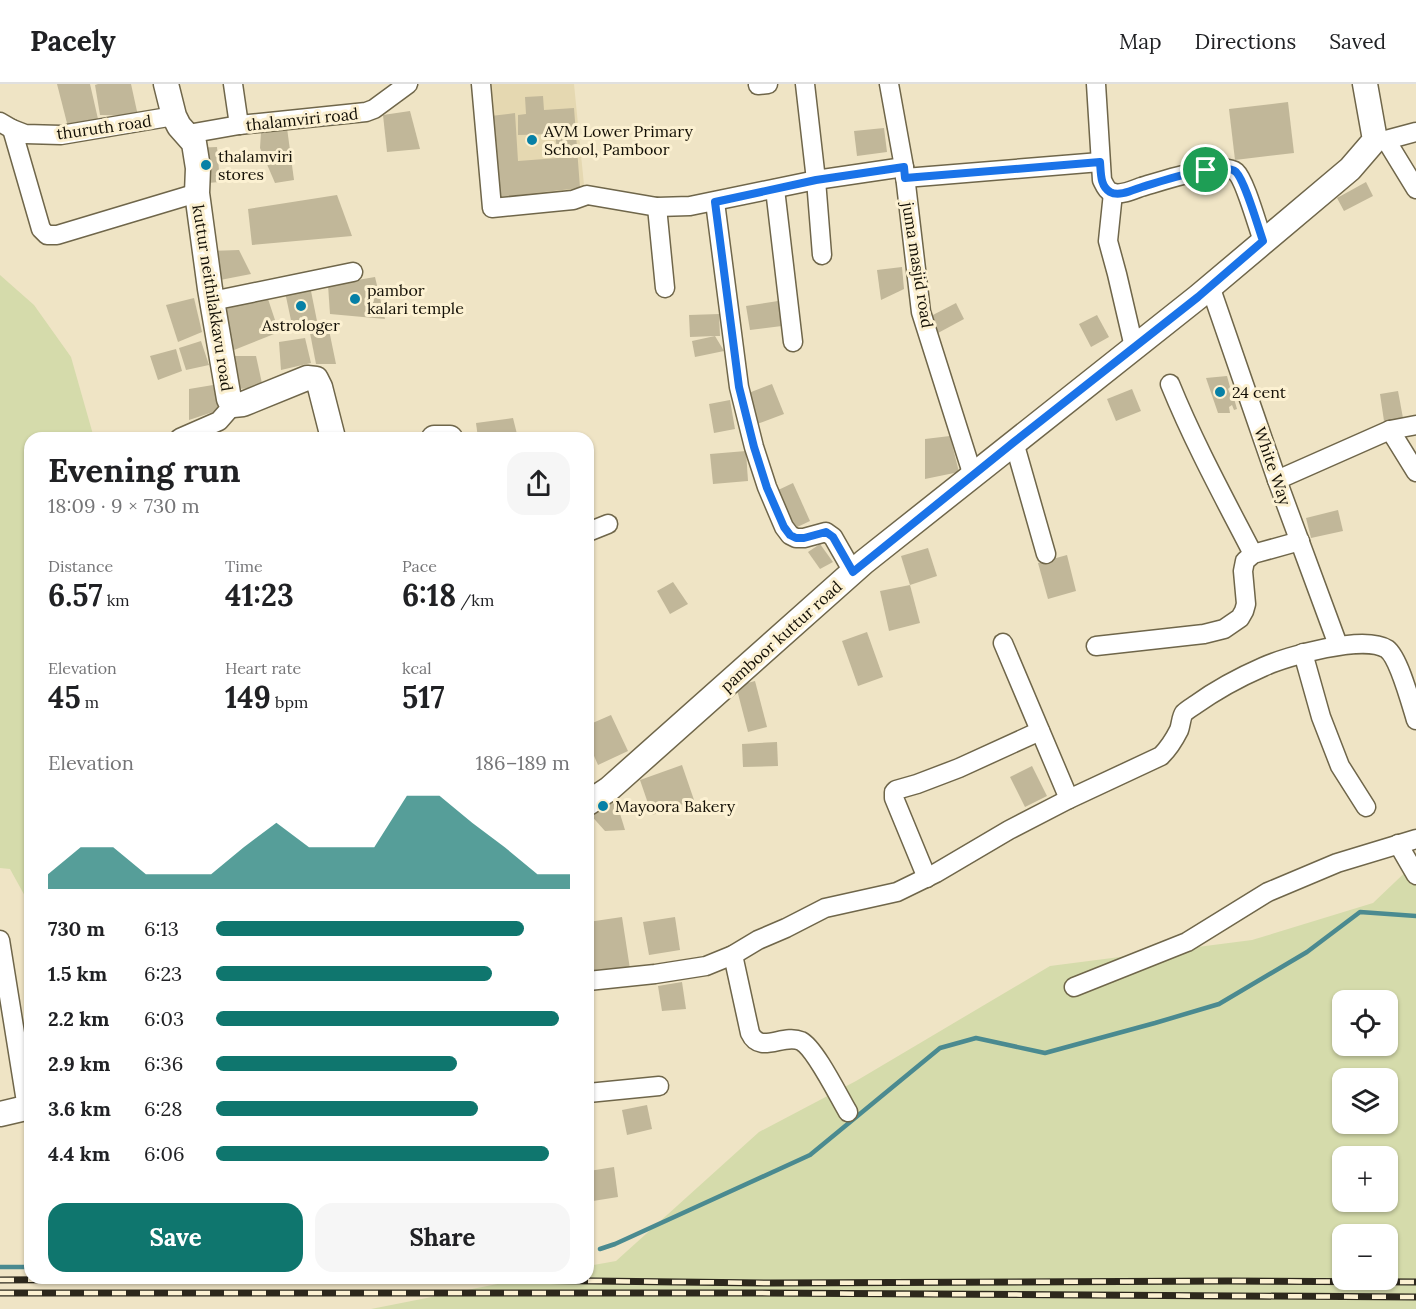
<!DOCTYPE html>
<meta charset="utf-8">
<style>
body{margin:0;font-family:Lora,serif;background:#f6f6f6;color:#202124;height:100vh;display:flex;flex-direction:column;font-size:22px;white-space:nowrap}
*{box-sizing:border-box;margin:0}
p{font-size:20px;color:#757577}
.icon{flex:none;width:33px;height:33px;fill:none;stroke:currentColor;stroke-width:2;stroke-linecap:round;stroke-linejoin:round}
.map{position:relative;flex:1;overflow:hidden}
.panel{position:absolute;left:24px;top:348px;width:570px;height:852px;display:flex;flex-direction:column;background:#fff;border-radius:18px;box-shadow:0 2px 4px #0004}
.panel>*{flex:none}
.buttons{position:absolute;left:1332px;top:906px;display:grid;gap:12px}
.buttons a{display:grid;place-items:center;width:66px;height:66px;border-radius:12px;background:#fff;box-shadow:0 2px 4px #0004;font-size:30px}
.pin{position:absolute;display:grid;place-items:center;width:51px;height:51px;color:#fff;margin:-26px;border:3px solid #fff;border-radius:50%;box-shadow:0 2px 6px #0007}
.round{display:grid;place-items:center;flex:none;width:63px;height:63px;border-radius:18px;background:#f6f6f6}
.headline{display:flex;align-items:center;justify-content:space-between;height:102px;padding:0 24px}
h1{font-size:33px;font-weight:800;line-height:45px}
.figures{display:grid;grid-template-columns:repeat(3,1fr);gap:9px;height:102px;padding:6px 24px}
.figures div{display:grid;align-content:center}
.figures b{font-size:30px;font-weight:800}
.figures small{font-size:16px;font-weight:400}
.figures p{font-size:16px}
.chart{height:168px;padding:12px 24px}
.chart p{display:flex;justify-content:space-between}
.chart svg{width:100%;height:108px;margin-top:6px;fill:#0f766e;opacity:.7}
.primary-button{display:flex;gap:12px;margin-top:auto;padding:12px 24px}
.primary-button a{flex:1;height:69px;border-radius:18px;background:#0f766e;color:#fff;font-size:24px;font-weight:800;line-height:69px;text-align:center}
.primary-button a+a{background:#f6f6f6;color:#202124}
ul{padding:0 24px;list-style:none;font-size:20px}
li{display:grid;grid-template-columns:96px 72px 1fr;align-items:center;height:45px}
li i{height:15px;border-radius:8px;background:#0f766e}
header{display:flex;align-items:center;gap:36px;box-sizing:border-box;height:84px;padding:0 30px;background:#fff;border-bottom:2px solid #e0e0e0}
header strong{font-size:28px}
nav{display:flex;gap:33px;margin-inline-start:auto;font-size:21px}
.map>svg:first-child{display:block}
.built{fill:#e5d8b1}
.green{fill:#d5dbab;fill-rule:evenodd}
.lines{fill:none;stroke-linecap:round;stroke-linejoin:round}
.stream{stroke:#4a8a90;stroke-width:4.5}
.building{fill:#c1b799}
.street-casing{stroke:#6f664a;stroke-width:21}
.secondary-casing{stroke:#6f664a;stroke-width:27}
.street{stroke:#fff;stroke-width:18}
.secondary{stroke:#fff;stroke-width:24}
.rail-casing{stroke:#2d281c;stroke-width:7}
.rail{stroke:#fcf1d2;stroke-width:4.5;stroke-dasharray:14;stroke-linecap:butt}
.route-casing{stroke:#fff;stroke-width:12}
.route{stroke:#1a73e8;stroke-width:8}
.poi-dot{fill:#0680a6;stroke:#fcf1d2;stroke-width:2}
.labels{text-anchor:middle;dominant-baseline:central;stroke-width:6;stroke-linejoin:round;paint-order:stroke}
.street-label{font-size:16px;fill:#130f05;stroke:#fcf1d2}
.poi-label{font-size:16px;fill:#130f05;stroke:#fcf1d2;text-anchor:start}
</style>
<header>
<strong>Pacely</strong>
<nav><a>Map</a><a>Directions</a><a>Saved</a></nav>
</header>
<div class="map">
<svg width="1416" height="1225" viewBox="0 0 1416 1225">
<rect width="100%" height="100%" fill="#efe4c5"/>
<polygon class="built" points="479,0 574,0 585,111 490,119"/>
<g class="green">
<polygon points="0,191 34,221 71,273 94,354 30,354 30,814 26,814 10,785 0,784"/>
<path d="M1416,778V1225H371L527,1194H588V1182L616,1177L759,1048L856,997L1050,882L1252,856L1373,819ZM1342,916H1388V962H1342ZM1342,994H1388V1040H1342ZM1342,1072H1388V1118H1342ZM1342,1150H1388V1196H1342Z"/>
</g>
<g class="lines">
<g class="stream">
<polyline points="600,1165 615,1160 810,1071 940,964 976,954 1045,969 1155,939 1219,920 1307,868 1360,828 1416,832"/>
<polyline points="0,1183 30,1183"/>
</g>
</g>
<g class="building">
<polygon points="57,0 90,0 98,35 68,43"/>
<polygon points="98,0 131,0 138,32 100,31 95,1"/>
<polygon points="543,12 544,26 574,24 580,104 498,113 491,32 515,29 518,77 558,74 555,50 518,51 518,31 526,30 525,13"/>
<polygon points="1288,18 1294,69 1235,76 1229,25"/>
<polygon points="410,27 420,65 387,68 383,31"/>
<polygon points="287,44 294,96 275,99 260,64 261,48"/>
<polygon points="884,44 887,68 857,72 854,47"/>
<polygon points="217,63 220,98 195,100 191,64"/>
<polygon points="1366,98 1373,112 1344,127 1337,114"/>
<polygon points="337,111 352,152 252,161 248,125"/>
<polygon points="239,166 251,190 215,197 209,167"/>
<polygon points="902,183 904,205 881,216 877,186"/>
<polygon points="375,193 385,235 330,230 328,201"/>
<polygon points="311,207 317,237 292,241 285,208"/>
<polygon points="267,212 279,248 229,268 219,221"/>
<polygon points="194,214 202,248 178,258 166,221"/>
<polygon points="778,217 782,242 750,246 746,222"/>
<polygon points="956,219 964,235 938,249 931,232"/>
<polygon points="719,230 720,252 715,252 724,267 695,273 692,257 715,252 690,253 689,231"/>
<polygon points="1097,231 1109,253 1091,263 1079,240"/>
<polygon points="329,246 336,280 316,280 310,249"/>
<polygon points="305,254 311,279 281,286 279,258"/>
<polygon points="201,257 209,281 186,286 179,264"/>
<polygon points="176,265 182,287 158,296 150,272"/>
<polygon points="226,272 256,272 263,304 236,305"/>
<polygon points="1227,292 1230,303 1228,305 1231,312 1233,311 1237,325 1234,326 1232,321 1229,323 1230,329 1218,329 1206,294"/>
<polygon points="772,300 784,330 757,340 746,310"/>
<polygon points="213,301 219,326 189,336 189,305"/>
<polygon points="1132,305 1141,327 1116,337 1107,315"/>
<polygon points="1398,307 1403,334 1384,337 1380,310"/>
<polygon points="730,316 735,345 714,349 709,320"/>
<polygon points="513,334 518,354 478,354 476,339"/>
<polygon points="950,352 959,388 925,395 925,355"/>
<polygon points="746,367 748,397 713,400 710,370"/>
<polygon points="793,399 810,437 791,446 774,408"/>
<polygon points="1338,426 1343,447 1311,454 1306,434"/>
<polygon points="820,460 833,478 820,485 808,468"/>
<polygon points="928,464 937,492 910,501 901,472"/>
<polygon points="1067,471 1076,507 1048,515 1038,479"/>
<polygon points="673,498 688,520 670,530 657,507"/>
<polygon points="910,501 920,539 889,547 880,507"/>
<polygon points="867,548 883,593 858,602 842,557"/>
<polygon points="588,593 593,606 588,608"/>
<polygon points="755,597 767,643 748,648 736,602"/>
<polygon points="611,631 628,667 598,681 588,658 588,641"/>
<polygon points="777,658 778,682 743,683 742,660"/>
<polygon points="682,681 694,716 652,731 640,696"/>
<polygon points="1032,682 1047,712 1025,723 1010,693"/>
<polygon points="610,697 625,746 605,747 588,728"/>
<polygon points="588,765 594,772 588,777"/>
<polygon points="622,833 630,885 588,890 588,838"/>
<polygon points="675,833 680,866 649,871 643,838"/>
<polygon points="682,898 686,925 662,927 658,902"/>
<polygon points="588,945 590,945 593,975 588,976"/>
<polygon points="30,961 30,977 29,977 26,962"/>
<polygon points="647,1021 652,1045 627,1051 622,1026"/>
<polygon points="614,1083 618,1113 593,1117 589,1087"/>
</g>
<g class="lines">
<defs>
<g id="street">
<polyline points="233,0 239,41"/>
<polyline points="481,0 492,124 573,116 587,111 657,123 690,122 816,96 904,83"/>
<polyline points="805,0 816,96 822,171"/>
<polyline points="889,0 904,83 921,228 973,392"/>
<path d="M1096,0L1102,96C1105,102 1107,108 1114,109C1122,111 1133,106 1141,103C1159,98 1222,76 1236,88C1245,96 1258,144 1263,157"/>
<polyline points="758,1 768,0"/>
<polyline points="0,38 12,45 25,50 61,51 174,32"/>
<polyline points="12,45 41,145 47,151 57,151 197,109"/>
<polyline points="188,50 239,41 366,28 374,25 408,0"/>
<polyline points="1375,56 1386,56 1416,48"/>
<polyline points="1386,56 1416,105"/>
<polyline points="905,94 1100,78"/>
<polyline points="775,105 793,258"/>
<polyline points="1113,109 1108,157 1117,190 1134,263"/>
<polyline points="715,118 739,303 754,363 767,403 784,443 790,451 796,454 804,454 826,448 833,453 853,488"/>
<polyline points="657,123 665,204"/>
<polyline points="1210,202 1277,396 1338,561"/>
<polyline points="212,217 353,188"/>
<path d="M1170,300C1194,359 1224,414 1253,470"/>
<polyline points="1390,346 1416,388"/>
<polyline points="180,354 219,337 233,321"/>
<polyline points="1014,358 1046,470"/>
<polyline points="1277,396 1390,346 1416,341"/>
<polyline points="588,448 608,440"/>
<polyline points="1003,559 1069,715"/>
<polyline points="1096,562 1204,550 1224,545 1240,534 1244,527 1246,520 1243,487 1245,477 1253,470 1300,457"/>
<polyline points="1303,569 1321,633 1340,682 1366,723"/>
<polyline points="1398,760 1416,791"/>
<polyline points="927,794 894,714 894,708 896,706 917,700 959,684 1040,647"/>
<polyline points="0,856 27,1024"/>
<path d="M733,871L750,949C760,971 783,949 801,957C815,964 839,1013 848,1028"/>
<path d="M588,897L655,890L706,882L733,871L758,856L786,844L825,824L897,808L936,789L1009,746L1069,715L1161,672C1169,664 1174,656 1179,646C1181,641 1181,633 1184,629C1187,626 1192,623 1195,621C1216,606 1240,593 1263,583C1287,572 1364,550 1387,565C1399,574 1411,620 1416,636"/>
<polyline points="1074,903 1187,858 1268,808 1337,779 1416,755"/>
<polyline points="588,1009 659,1002"/>
</g>
<g id="secondary">
<polyline points="166,0 174,32 179,42 194,59 198,84 197,109 210,205 229,315 233,321 243,320 307,294 316,295 320,303 333,354"/>
<polyline points="434,354 450,354"/>
<polyline points="588,719 609,705 864,478 1198,213 1350,85 1375,56 1365,0"/>
<polyline points="0,1030 30,1023"/>
</g>
</defs>
<use href="#street" class="street-casing"/>
<use href="#secondary" class="secondary-casing"/>
<use href="#street" class="street"/>
<use href="#secondary" class="secondary"/>
<defs>
<g id="rail">
<polyline points="0,1196 326,1194 770,1199 1228,1197 1416,1198"/>
<polyline points="0,1209 749,1209 1416,1213"/>
</g>
</defs>
<use href="#rail" class="rail-casing"/>
<use href="#rail" class="rail"/>
</g>
<g class="lines">
<defs>
<path id="route" d="M1100,78C1101,89 1100,102 1110,108C1119,113 1133,106 1142,103C1159,98 1223,76 1236,88C1245,97 1258,143 1263,157L1198,213L1014,358L853,488L833,453L826,448L804,454H796L790,451L784,443L767,404L754,363L739,303L715,118L816,96L904,83L905,94Z"/>
</defs>
<use href="#route" class="route-casing"/>
<use href="#route" class="route"/>
</g>
<g class="poi-dot">
<circle cx="532" cy="56" r="6"/>
<circle cx="206" cy="81" r="6"/>
<circle cx="355" cy="215" r="6"/>
<circle cx="301" cy="222" r="6"/>
<circle cx="1220" cy="308" r="6"/>
<circle cx="603" cy="722" r="6"/>
</g>
<g class="labels">
<g class="street-label">
<text transform="translate(302 35) rotate(-6)">thalamviri road</text>
<text transform="translate(104 43) rotate(-8)">thuruth road</text>
<text transform="translate(918 181) rotate(81)">juma masjid road</text>
<text transform="translate(213 214) rotate(81)">kuttur neithilakkavu road</text>
<text transform="translate(1273 382) rotate(71)">White Way</text>
<text transform="translate(781 552) rotate(-42)">pamboor kuttur road</text>
</g>
<g class="poi-label">
<text x="544" y="47">AVM Lower Primary<tspan x="544" dy="18">School, Pamboor</tspan></text>
<text x="218" y="72">thalamviri<tspan x="218" dy="18">stores</tspan></text>
<text x="367" y="206">pambor<tspan x="367" dy="18">kalari temple</tspan></text>
<text x="301" y="241" text-anchor="middle">Astrologer</text>
<text x="1232" y="308">24 cent</text>
<text x="615" y="722">Mayoora Bakery</text>
</g>
</g>
</svg>
<div class="buttons">
<a><svg class="icon" aria-label="locate" viewBox="0 0 24 24"><circle cx="12" cy="12" r="6"/><path d="M12 2v4M12 18v4M2 12h4M18 12h4"/></svg></a>
<a><svg class="icon" aria-label="layers" viewBox="0 0 24 24"><path d="M12 4l9 5-9 5-9-5zM3 14l9 5 9-5"/></svg></a>
<a>+</a>
<a>−</a>
</div>
<div class="pin" style="left:1206px;top:86px;background:#1e9e55"><svg class="icon" aria-label="arrive" viewBox="0 0 24 24"><path d="M6 21V4h12l-3 4 3 4H6"/></svg></div>
<section class="panel">
<div class="headline"><div><h1>Evening run</h1><p>18:09 · 9 × 730 m</p></div><a class="round"><svg class="icon" aria-label="share" viewBox="0 0 24 24"><path d="M12 15V3M7 8l5-5 5 5M5 13v7h14v-7"/></svg></a></div>
<div class="figures">
<div><p>Distance</p><b>6.57<small> km</small></b></div>
<div><p>Time</p><b>41:23</b></div>
<div><p>Pace</p><b>6:18<small> /km</small></b></div>
</div>
<div class="figures">
<div><p>Elevation</p><b>45<small> m</small></b></div>
<div><p>Heart rate</p><b>149<small> bpm</small></b></div>
<div><p>kcal</p><b>517</b></div>
</div>
<div class="chart"><p><span>Elevation</span>186–189 m</p>
<svg viewBox="0 0 160 44" preserveAspectRatio="none"><path d="M0 44V38L10 27L20 27L30 38L40 38L50 38L60 27L70 17L80 27L90 27L100 27L110 6L120 6L130 17L140 27L150 38L160 38V44z"/></svg>
</div>
<ul>
<li><b>730 m</b>6:13<i style="width:87%"></i></li>
<li><b>1.5 km</b>6:23<i style="width:78%"></i></li>
<li><b>2.2 km</b>6:03<i style="width:97%"></i></li>
<li><b>2.9 km</b>6:36<i style="width:68%"></i></li>
<li><b>3.6 km</b>6:28<i style="width:74%"></i></li>
<li><b>4.4 km</b>6:06<i style="width:94%"></i></li>
</ul>
<div class="primary-button"><a>Save</a><a>Share</a></div>
</section>
</div>
